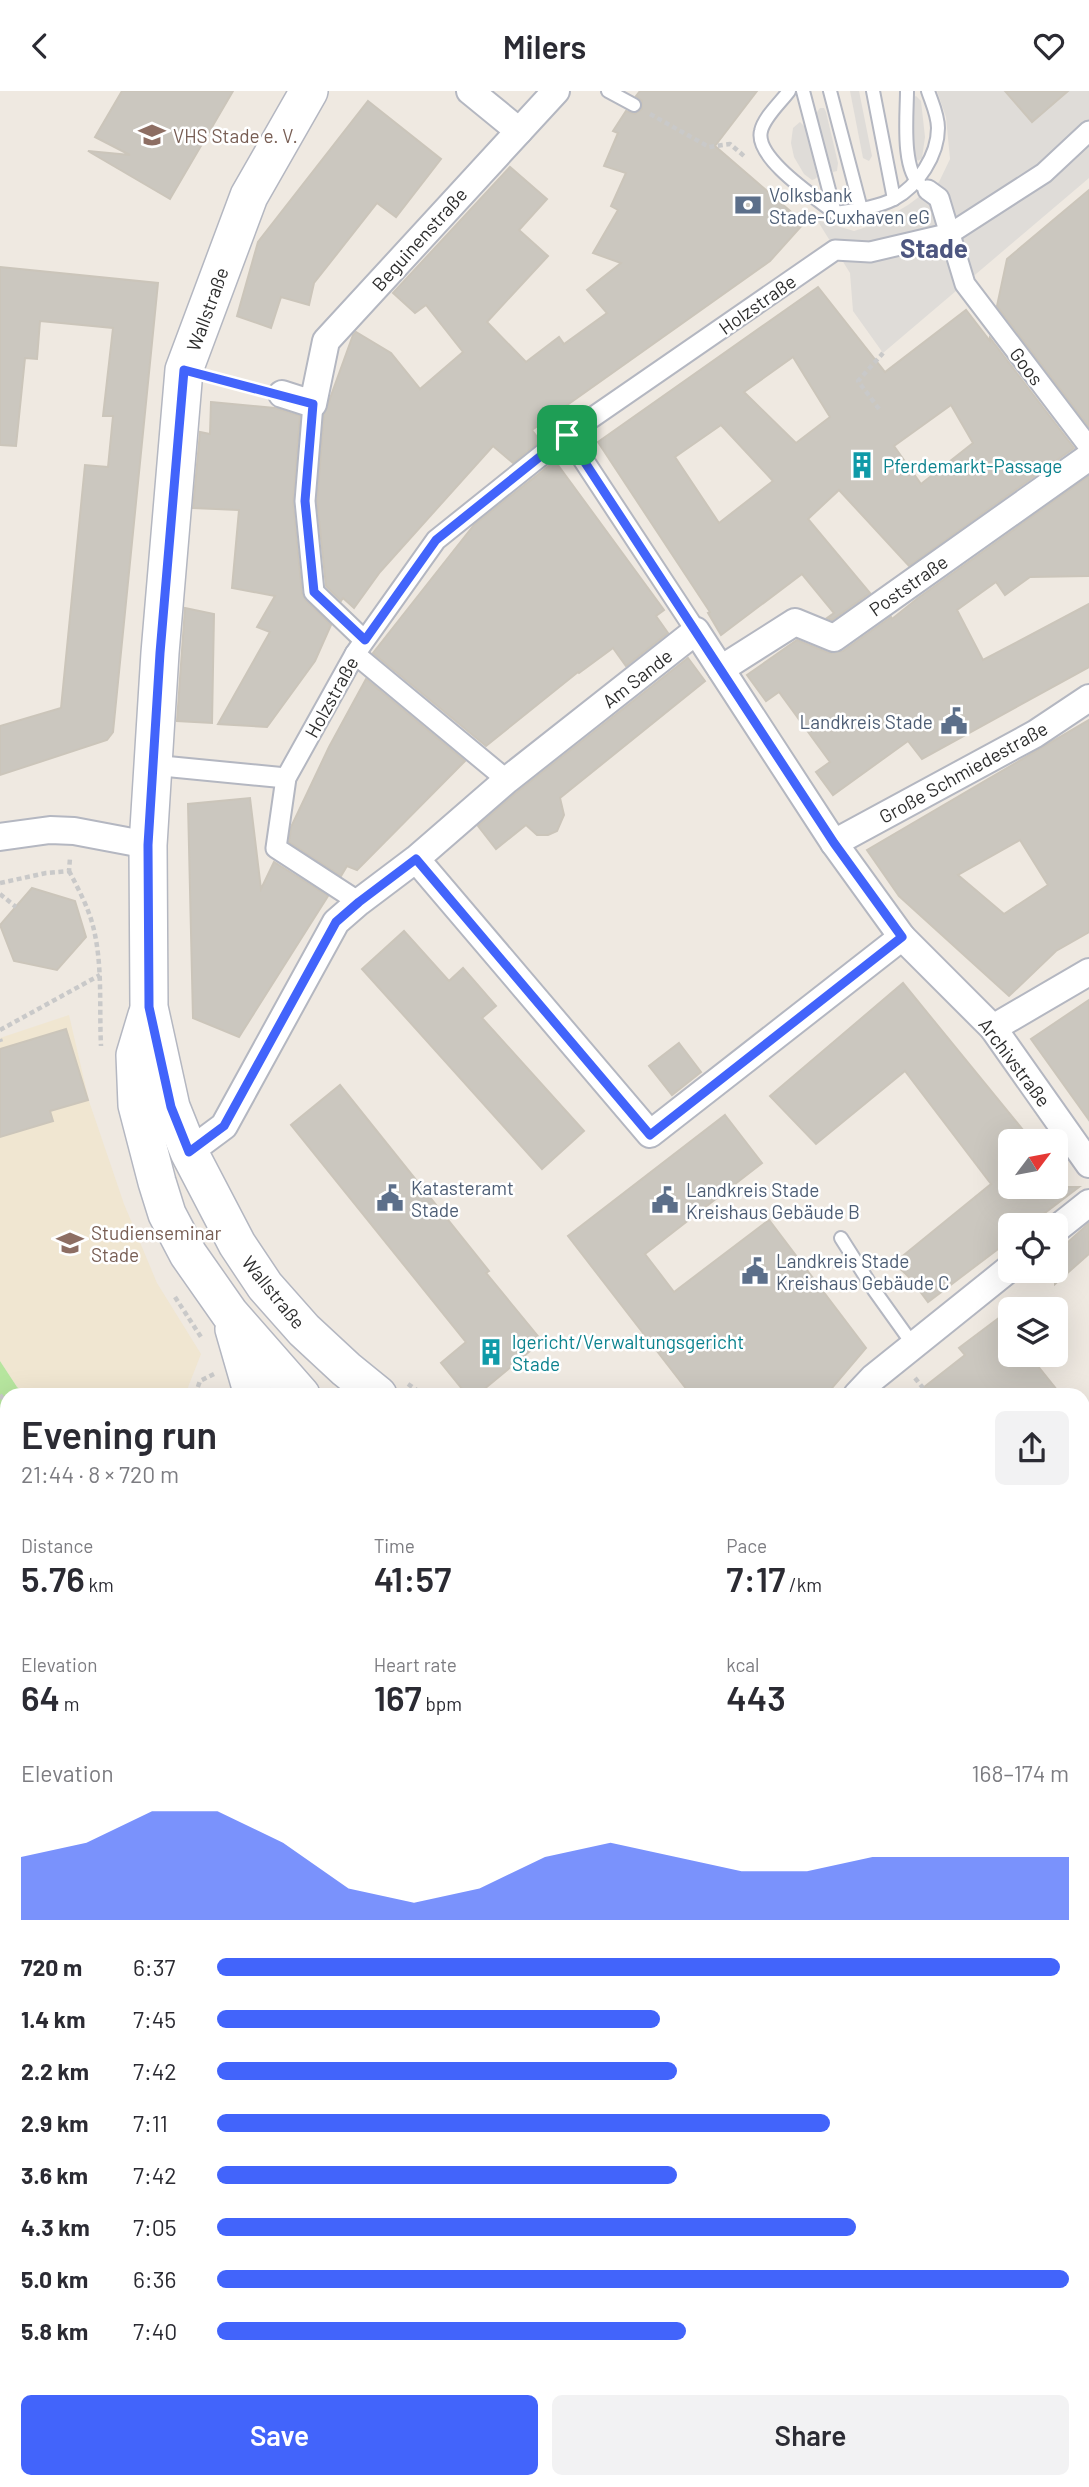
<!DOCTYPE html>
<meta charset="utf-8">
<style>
body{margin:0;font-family:Barlow,sans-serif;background:#f2f2f3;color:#2b2b33;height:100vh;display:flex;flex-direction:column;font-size:26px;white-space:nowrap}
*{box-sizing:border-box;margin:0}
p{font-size:23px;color:#7c7c81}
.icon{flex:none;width:38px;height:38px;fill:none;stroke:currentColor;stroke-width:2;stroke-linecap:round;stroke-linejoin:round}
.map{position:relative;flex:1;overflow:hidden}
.sheet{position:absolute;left:0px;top:1297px;width:1090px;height:1101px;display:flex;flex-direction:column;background:#fff;border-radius:21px 21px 0 0;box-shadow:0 7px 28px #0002}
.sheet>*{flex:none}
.needle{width:46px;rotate:58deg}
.fabs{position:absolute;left:998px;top:1038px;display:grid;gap:14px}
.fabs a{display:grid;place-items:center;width:70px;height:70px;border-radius:10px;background:#fff;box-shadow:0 7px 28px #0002;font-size:35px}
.pin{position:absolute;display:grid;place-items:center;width:60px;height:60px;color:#fff;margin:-30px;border-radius:14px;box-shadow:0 4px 10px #0006}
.round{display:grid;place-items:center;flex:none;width:74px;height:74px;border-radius:10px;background:#f2f2f3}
.overview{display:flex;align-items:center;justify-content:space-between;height:119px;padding:0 21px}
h1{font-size:38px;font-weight:600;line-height:52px}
.metrics{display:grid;grid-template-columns:repeat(3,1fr);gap:10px;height:119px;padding:7px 21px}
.metrics div{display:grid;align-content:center}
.metrics b{font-size:35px;font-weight:600}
.metrics small{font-size:19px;font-weight:400}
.metrics p{font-size:19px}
.chart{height:196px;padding:14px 21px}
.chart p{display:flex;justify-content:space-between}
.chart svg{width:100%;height:126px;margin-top:7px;fill:#4264fb;opacity:.7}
.cta{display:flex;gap:14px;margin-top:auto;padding:14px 21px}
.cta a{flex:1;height:80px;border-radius:10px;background:#4264fb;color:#fff;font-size:28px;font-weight:600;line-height:80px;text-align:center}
.cta a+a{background:#f2f2f3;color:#2b2b33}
ul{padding:0 21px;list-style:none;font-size:23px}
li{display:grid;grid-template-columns:112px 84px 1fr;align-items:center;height:52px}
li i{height:18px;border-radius:9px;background:#4264fb}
header{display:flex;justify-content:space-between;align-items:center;height:91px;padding:0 21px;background:#fff;font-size:32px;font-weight:600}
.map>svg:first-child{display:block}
.education{fill:#f0e6d1}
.green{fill:#b6e59e}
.plaza{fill:#dfdcd8}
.water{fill:#75cff0}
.building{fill:#cbc7bf;stroke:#cbc5ba;stroke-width:2;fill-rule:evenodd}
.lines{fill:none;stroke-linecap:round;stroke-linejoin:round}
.service-casing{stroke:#b4b7c1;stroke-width:16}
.pedestrian-casing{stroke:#b4b7c1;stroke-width:23}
.minor-casing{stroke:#b4b7c1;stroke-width:30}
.secondary-casing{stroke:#b4b7c1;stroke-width:40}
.path{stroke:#c9c9c9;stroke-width:4.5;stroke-dasharray:5 3.5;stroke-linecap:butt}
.service{stroke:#fff;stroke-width:12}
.pedestrian{stroke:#fff;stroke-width:19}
.minor{stroke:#fff;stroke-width:26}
.secondary{stroke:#fff;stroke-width:37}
.route-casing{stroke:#fff;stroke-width:14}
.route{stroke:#4264fb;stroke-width:9}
.labels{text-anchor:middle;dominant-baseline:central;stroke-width:5;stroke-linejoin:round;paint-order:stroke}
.education-label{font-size:19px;fill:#785e54;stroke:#fff;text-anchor:start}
.service-label{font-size:19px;fill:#4e5e75;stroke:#fff;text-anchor:start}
.street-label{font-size:19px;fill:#2e2e2e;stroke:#fff}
.culture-label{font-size:19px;fill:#0d838f;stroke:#fff;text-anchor:start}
.district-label{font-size:26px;font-weight:bold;fill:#4d5680;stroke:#fff}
</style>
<header><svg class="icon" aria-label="back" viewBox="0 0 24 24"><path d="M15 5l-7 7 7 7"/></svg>Milers<svg class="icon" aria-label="heart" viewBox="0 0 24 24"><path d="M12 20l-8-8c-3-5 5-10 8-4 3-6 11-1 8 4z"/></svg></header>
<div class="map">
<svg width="1089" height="2396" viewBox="0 0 1089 2396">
<rect width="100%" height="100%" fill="#efe9e1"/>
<polygon class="education" points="69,924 89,1010 124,1113 157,1192 201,1263 185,1304 26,1304 17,1296 0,1270 0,947"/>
<g class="green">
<polygon points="0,1270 17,1296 26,1304 7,1304 7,1398 0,1391"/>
<polygon points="1083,1645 1089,1646 1089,1957 1083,1951"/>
<polygon points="1083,2131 1089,2136 1089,2247 1083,2247"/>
</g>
<g class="plaza">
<polygon points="850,0 859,0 872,65 869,70 863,67"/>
<polygon points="937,0 1005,0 1032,31 1068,0 1089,0 1089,87 883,262 853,220 850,182 817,129 854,140 876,133 908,114 939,91 950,68 946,26"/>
<polygon points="916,5 921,10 925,46 922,67 918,70 913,64 911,8"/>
<polygon points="820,17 824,17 826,21 838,72 837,80 833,81 826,66 815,24"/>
<polygon points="800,31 806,37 808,44 817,86 815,88 812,89 804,83 794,66 791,52 793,37"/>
</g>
<g class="water">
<polygon points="0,1391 7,1398 7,1543 0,1538"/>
<polygon points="1083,1951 1089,1957 1089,2124 1083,2118"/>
</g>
<g class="building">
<polygon points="122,0 233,0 170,108 88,60 130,64 95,46"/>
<polygon points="640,0 757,0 715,55 804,132 770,170 532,339 540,350 513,372 493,355 380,481 354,517 343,507 341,510 326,495 317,410 324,324 353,244 356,241 391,262 420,298 463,261 426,214 415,222 393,202 510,76 547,108 519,139 548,165 487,231 526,271 559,246 564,253 607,222 587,199 621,172 593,162 618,119 611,115 626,82 604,75 618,42 613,40 626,20 635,23 642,18 642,10 636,5"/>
<polygon points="1005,0 1068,0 1032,31"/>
<polygon points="368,10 441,68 396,126 377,112 314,192 309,214 281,206 271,237 237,225 258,151"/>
<polygon points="1089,99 1089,336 997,215 1007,168"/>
<polygon points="0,176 158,192 113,641 107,649 0,684 0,635 61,617 85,374 108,376 113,325 103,325 113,237 40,230 37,268 25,267 16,355 0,354"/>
<path d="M818,196L885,281L966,219L990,250V247L1074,357L909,475L839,399L808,428L870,502L832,529L827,527L834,522L802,483L721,544L708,522L710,521L598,351ZM793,266L830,326L796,352L744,301ZM951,314L973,352L921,393L894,355ZM721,334L773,390L719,432L675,366Z"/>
<polygon points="211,311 275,317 300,325 293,411 302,502 306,510 331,534 315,570 267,636 218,633 270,541 257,536 275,505 232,497 239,419 193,417 200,341 210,343"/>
<polygon points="555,370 664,519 656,525 668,542 626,575 613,557 579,582 578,581 486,655 373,562 474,434"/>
<polygon points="1089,385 1089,485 1030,486 1005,504 996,491 957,519 983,569 1089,513 1089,576 922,668 908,650 833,704 816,681 830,671 779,601 766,610 747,584 797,549 829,562 843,560 891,526 892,528 918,507"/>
<polygon points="185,517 214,523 212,632 177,630"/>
<polygon points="688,567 705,590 560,707 564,724 557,740 548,744 537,744 526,734 496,758 478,735 517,701"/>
<polygon points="366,588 465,670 357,779 347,775 341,785 289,751 291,736 329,656"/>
<path d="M1089,629V841L1056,860L1009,905L899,805L867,759ZM1020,749L1048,794L1004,823L958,784Z"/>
<polygon points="250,707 261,798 274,771 328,805 239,946 193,927 188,713"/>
<polygon points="32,797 75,810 86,846 57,879 14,870 0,834"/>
<polygon points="404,840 449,890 463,877 496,915 482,927 584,1040 542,1078 362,878"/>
<polygon points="903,892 1032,1050 1010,1050 1010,1096 1079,1096 1029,1134 1010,1134 1010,1149 928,1211 910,1187 894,1172 991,1093 905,980 816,1053 770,1005"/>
<polygon points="1089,909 1089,1029 1031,948"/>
<polygon points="66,938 88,1009 50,1020 53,1030 0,1046 0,958"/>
<polygon points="679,952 701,981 672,1004 649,975"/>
<polygon points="340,994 489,1180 486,1182 542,1250 477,1304 467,1304 441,1272 466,1251 291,1034"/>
<polygon points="725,1024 762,1072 645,1163 674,1201 769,1129 866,1257 826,1304 691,1304 568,1145"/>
<polygon points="1089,1132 1089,1163 1055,1193 1055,1163"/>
<polygon points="1000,1226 1010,1238 1010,1264 1029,1264 1061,1304 914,1304 965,1264 959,1257"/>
</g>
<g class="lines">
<defs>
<g id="service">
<polyline points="608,0 634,14"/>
<path d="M789,0C781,11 764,26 761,40C754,67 816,107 835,122C854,119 876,117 894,108C918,95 938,64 938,37C938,24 932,12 928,0"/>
<polyline points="803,0 835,122"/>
<polyline points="830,0 861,118"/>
<polyline points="873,0 894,108"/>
<path d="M907,0C907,23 901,79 921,94"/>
<polyline points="841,1147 874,1199 914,1255"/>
</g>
<g id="pedestrian">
<polyline points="928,99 939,107 965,193 1089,356"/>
<polyline points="313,313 305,410 314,501 364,549"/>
<polyline points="567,344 696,540"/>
<polyline points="355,563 507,689"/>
<polyline points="152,674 286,687"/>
<polyline points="359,811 276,757 286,687 355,563 436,449 567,344 835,159 870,161 951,142 1044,82 1089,40"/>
</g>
<g id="minor">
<polyline points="470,0 519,40"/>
<polyline points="282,303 313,313 326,250 556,0"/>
<polyline points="721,578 795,531 834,547 1089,366"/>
<polyline points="0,746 50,739 74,740 148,754"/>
<polyline points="834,752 1035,643 1089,607"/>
<polyline points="902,846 993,937 1089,1073"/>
<polyline points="993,937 1089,881"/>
<polyline points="189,1061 224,1035 336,831 359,811 416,768 507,689 696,540 834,752 902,846 650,1043 416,768"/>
<polyline points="1055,1139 1089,1112"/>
<polyline points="857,1304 873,1287 1010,1177"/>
<polyline points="0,1806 7,1805"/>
<polyline points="1083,2278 1089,2278"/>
<polyline points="275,2390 278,2396"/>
<polyline points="909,2396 912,2390"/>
</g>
<g id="secondary">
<polyline points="309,0 249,105 184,279 160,562 148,754 149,916 171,1016 189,1061 237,1153 265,1195 304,1239 346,1278 378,1304"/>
<polyline points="147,924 135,964 137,1014 157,1091 167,1123 188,1163 230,1223 301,1304"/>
<polyline points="234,1238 253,1304"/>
<polyline points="1083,1611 1089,1613"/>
<polyline points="0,1748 7,1745"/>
</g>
</defs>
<use href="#service" class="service-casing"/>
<use href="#pedestrian" class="pedestrian-casing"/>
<use href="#minor" class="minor-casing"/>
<use href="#secondary" class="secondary-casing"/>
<g class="path">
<polyline points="650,23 709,56 730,53 744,65"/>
<polyline points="216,287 258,297"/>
<polyline points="879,318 858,290 883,262"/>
<path d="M69,780C78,797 88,816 93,835C103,874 99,915 101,955"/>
<polyline points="0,792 46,782 69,780 70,767"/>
<polyline points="0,803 16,816"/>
<polyline points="0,939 100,884"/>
<polyline points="0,948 1,951"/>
<polyline points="175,1206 201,1246"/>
<polyline points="915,1287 923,1297"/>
<polyline points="408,1293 424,1304"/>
<polyline points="0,1304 7,1312"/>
<polyline points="195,1304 200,1290 214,1283"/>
<polyline points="1083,1422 1089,1418"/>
<polyline points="0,1561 7,1563"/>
<polyline points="1083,1683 1089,1684"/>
<polyline points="1083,1899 1089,1905"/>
<polyline points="1083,2192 1089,2198"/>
<polyline points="318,2396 329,2390"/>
</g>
<use href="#service" class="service"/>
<use href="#pedestrian" class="pedestrian"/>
<use href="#minor" class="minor"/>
<use href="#secondary" class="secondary"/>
</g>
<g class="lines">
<defs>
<polygon id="route" points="184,279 313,313 305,410 314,501 365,549 436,449 567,344 834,752 902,846 650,1044 416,768 359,811 336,831 224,1035 189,1061 171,1016 149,916 148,754 160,562"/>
</defs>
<use href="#route" class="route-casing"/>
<use href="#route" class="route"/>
</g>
<defs>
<symbol id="university-bare" viewBox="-9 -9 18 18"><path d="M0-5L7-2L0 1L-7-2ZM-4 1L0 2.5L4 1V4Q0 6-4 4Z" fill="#8d6e63" stroke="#fff" stroke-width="2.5" paint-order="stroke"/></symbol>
<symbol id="bank-bare" viewBox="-9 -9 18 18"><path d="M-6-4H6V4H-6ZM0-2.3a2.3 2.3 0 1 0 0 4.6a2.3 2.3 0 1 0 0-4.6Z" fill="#5c6f8a" stroke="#fff" stroke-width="2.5" paint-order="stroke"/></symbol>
<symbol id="building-bare" viewBox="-9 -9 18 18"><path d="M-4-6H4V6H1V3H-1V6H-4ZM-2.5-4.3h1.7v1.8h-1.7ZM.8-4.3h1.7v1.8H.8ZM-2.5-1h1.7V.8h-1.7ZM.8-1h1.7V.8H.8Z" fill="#0f9aa8" stroke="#fff" stroke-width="2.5" paint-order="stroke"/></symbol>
<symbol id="civic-bare" viewBox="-9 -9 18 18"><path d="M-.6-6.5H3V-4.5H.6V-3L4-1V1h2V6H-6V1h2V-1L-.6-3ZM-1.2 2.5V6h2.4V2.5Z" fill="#5c6f8a" stroke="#fff" stroke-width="2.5" paint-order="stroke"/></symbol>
</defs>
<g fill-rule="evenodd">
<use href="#university-bare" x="133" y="25" width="38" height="38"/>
<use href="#bank-bare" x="729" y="95" width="38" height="38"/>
<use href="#building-bare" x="843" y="355" width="38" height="38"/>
<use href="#civic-bare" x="935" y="611" width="38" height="38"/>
<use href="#civic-bare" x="371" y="1088" width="38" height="38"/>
<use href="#civic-bare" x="646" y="1090" width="38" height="38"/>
<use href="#university-bare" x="51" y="1133" width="38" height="38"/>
<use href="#civic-bare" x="736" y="1161" width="38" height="38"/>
<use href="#building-bare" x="472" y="1242" width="38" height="38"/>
</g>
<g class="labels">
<g class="education-label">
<text x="173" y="44">VHS Stade e. V.</text>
<text x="91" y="1141">Studienseminar<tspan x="91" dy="22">Stade</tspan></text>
</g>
<g class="service-label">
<text x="769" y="103">Volksbank<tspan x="769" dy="22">Stade-Cuxhaven eG</tspan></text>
<text x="933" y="630" text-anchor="end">Landkreis Stade</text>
<text x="411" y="1096">Katasteramt<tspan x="411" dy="22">Stade</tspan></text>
<text x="686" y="1098">Landkreis Stade<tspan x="686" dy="22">Kreishaus Gebäude B</tspan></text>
<text x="776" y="1169">Landkreis Stade<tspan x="776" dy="22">Kreishaus Gebäude C</tspan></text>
</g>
<g class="street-label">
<text transform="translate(419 148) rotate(-48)">Beguinenstraße</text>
<text transform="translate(757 213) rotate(-35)">Holzstraße</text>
<text transform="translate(207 218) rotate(-70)">Wallstraße</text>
<text transform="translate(1027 275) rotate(53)">Goos</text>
<text transform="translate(908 494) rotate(-35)">Poststraße</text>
<text transform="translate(637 587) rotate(-38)">Am Sande</text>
<text transform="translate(331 606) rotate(-61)">Holzstraße</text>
<text transform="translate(963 681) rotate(-29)">Große Schmiedestraße</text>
<text transform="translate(1015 971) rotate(53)">Archivstraße</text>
<text transform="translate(274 1201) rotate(51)">Wallstraße</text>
</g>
<g class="culture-label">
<text x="883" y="374">Pferdemarkt-Passage</text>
<text x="512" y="1250">lgericht/Verwaltungsgericht<tspan x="512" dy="22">Stade</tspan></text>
</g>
<g class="district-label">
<text x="934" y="156">Stade</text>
</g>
</g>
</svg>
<div class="fabs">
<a><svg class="needle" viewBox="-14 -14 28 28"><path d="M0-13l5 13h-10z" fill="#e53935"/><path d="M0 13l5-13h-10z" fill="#7c7c81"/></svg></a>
<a><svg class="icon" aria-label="locate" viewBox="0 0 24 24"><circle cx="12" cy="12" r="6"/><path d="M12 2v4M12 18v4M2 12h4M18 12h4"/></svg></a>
<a><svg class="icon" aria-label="layers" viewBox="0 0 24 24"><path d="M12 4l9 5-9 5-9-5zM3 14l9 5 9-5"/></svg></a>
</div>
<div class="pin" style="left:567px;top:344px;background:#1e9e55"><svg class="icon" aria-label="arrive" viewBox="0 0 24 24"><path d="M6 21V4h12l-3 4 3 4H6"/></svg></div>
<section class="sheet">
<div class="overview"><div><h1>Evening run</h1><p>21:44 · 8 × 720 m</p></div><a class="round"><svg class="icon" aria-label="share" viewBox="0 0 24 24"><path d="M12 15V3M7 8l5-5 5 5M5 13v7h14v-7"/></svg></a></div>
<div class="metrics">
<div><p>Distance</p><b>5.76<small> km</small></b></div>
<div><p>Time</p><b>41:57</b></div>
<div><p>Pace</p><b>7:17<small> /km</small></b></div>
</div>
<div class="metrics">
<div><p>Elevation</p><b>64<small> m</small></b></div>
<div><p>Heart rate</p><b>167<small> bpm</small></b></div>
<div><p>kcal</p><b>443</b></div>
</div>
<div class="chart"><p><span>Elevation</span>168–174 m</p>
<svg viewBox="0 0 160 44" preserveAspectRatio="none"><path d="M0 44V22L10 17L20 6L30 6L40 17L50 33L60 38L70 33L80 22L90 17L100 22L110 27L120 27L130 22L140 22L150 22L160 22V44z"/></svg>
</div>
<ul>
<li><b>720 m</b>6:37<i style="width:99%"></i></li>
<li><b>1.4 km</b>7:45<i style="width:52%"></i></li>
<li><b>2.2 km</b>7:42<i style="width:54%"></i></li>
<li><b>2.9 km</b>7:11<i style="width:72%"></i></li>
<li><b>3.6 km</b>7:42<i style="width:54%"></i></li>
<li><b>4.3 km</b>7:05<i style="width:75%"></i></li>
<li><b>5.0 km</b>6:36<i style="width:100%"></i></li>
<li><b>5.8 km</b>7:40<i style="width:55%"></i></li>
</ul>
<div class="cta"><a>Save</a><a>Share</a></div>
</section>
</div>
